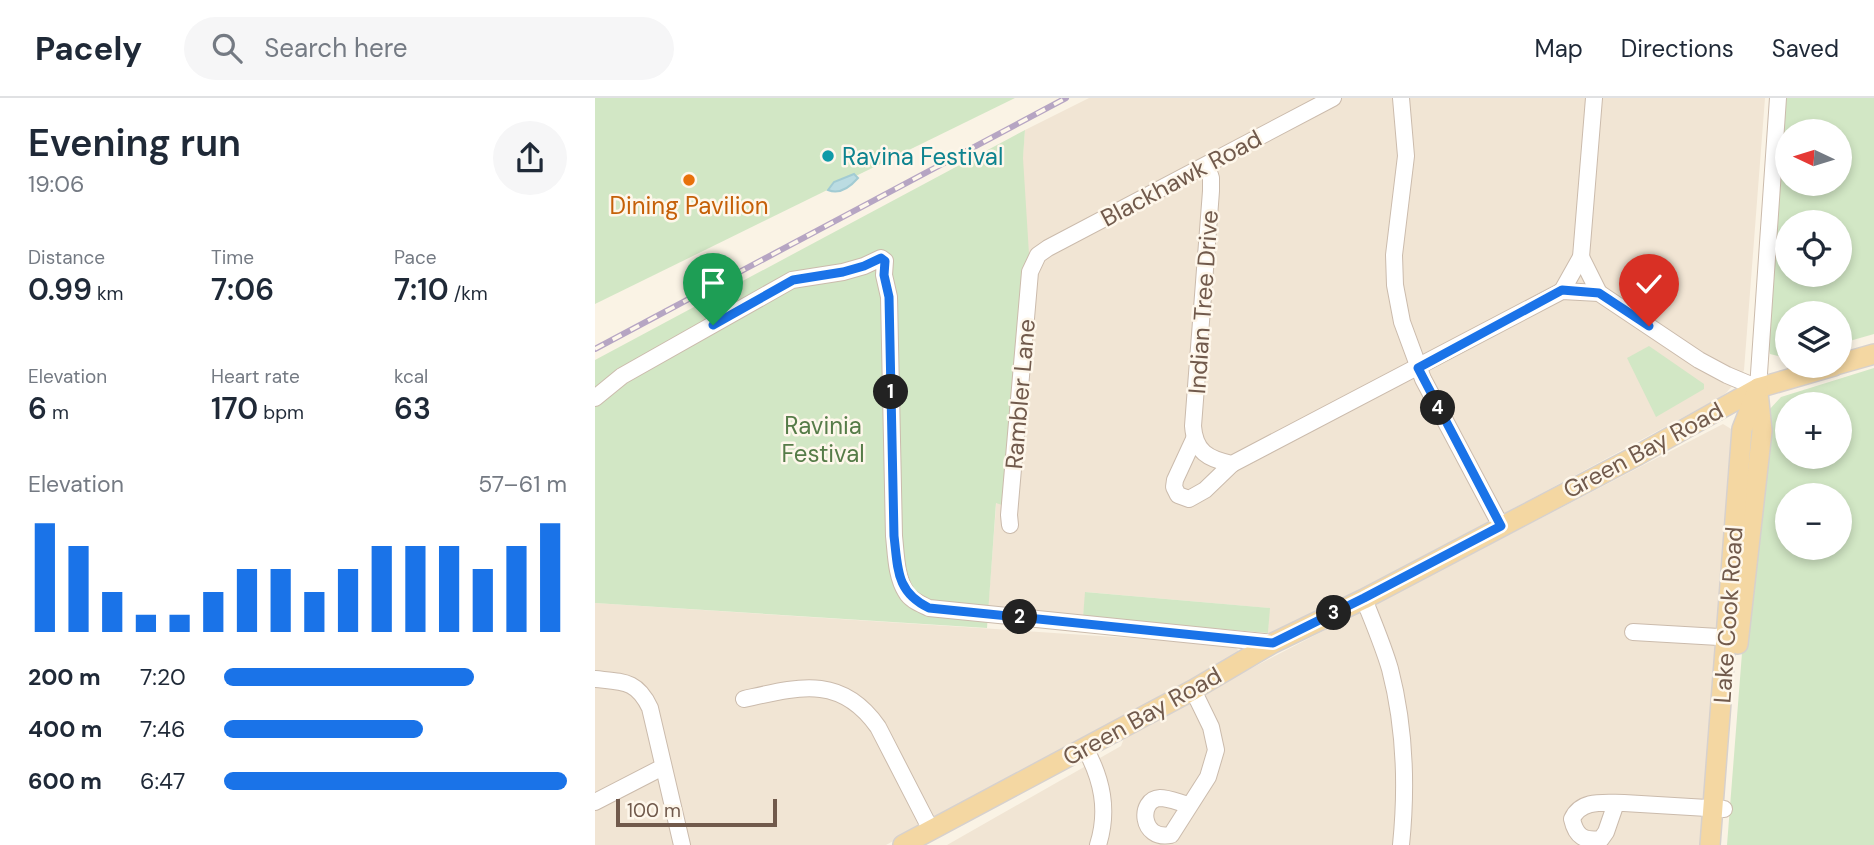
<!DOCTYPE html>
<meta charset="utf-8">
<style>
body{margin:0;font-family:"DM Sans",sans-serif;background:#f6f6f7;color:#1f2937;height:100vh;display:flex;flex-direction:column;font-size:26px;white-space:nowrap}
*{box-sizing:border-box;margin:0}
p{font-size:23px;color:#747a83}
.icon{flex:none;width:38px;height:38px;fill:none;stroke:currentColor;stroke-width:2;stroke-linecap:round;stroke-linejoin:round}
.map{position:relative;flex:1;overflow:hidden}
.sheet{display:flex;flex-direction:column;background:#fff;width:595px}
.sheet>*{flex:none}
.needle{width:46px;rotate:274deg}
.fabs{position:absolute;left:1180px;top:21px;display:grid;gap:14px}
.fabs a{display:grid;place-items:center;width:77px;height:77px;border-radius:50%;background:#fff;box-shadow:0 4px 10px #0003;font-size:35px}
.scale{position:absolute;left:21px;bottom:18px;width:161px;box-sizing:border-box;padding-left:7px;border:4px solid #715a4c;border-top:0;font-size:19px;line-height:24px;white-space:nowrap;color:#715a4c;-webkit-text-stroke:5px #fef7eb;paint-order:stroke}
.pin{position:absolute;display:grid;place-items:center;width:60px;height:60px;color:#fff;margin:-72px -30px;border-radius:50% 50% 50% 0;rotate:-45deg;box-shadow:0 0 7px #0007}
.pin .icon{rotate:45deg}
.km{position:absolute;width:35px;height:35px;margin:-18px;border-radius:50%;background:#222;color:#fff;font-size:19px;line-height:35px;text-align:center}
.round{display:grid;place-items:center;flex:none;width:74px;height:74px;border-radius:37px;background:#f6f6f7}
.overview{display:flex;align-items:center;justify-content:space-between;height:119px;padding:0 28px}
h1{font-size:38px;font-weight:600;line-height:52px}
.stats{display:grid;grid-template-columns:repeat(3,1fr);gap:10px;height:119px;padding:7px 28px}
.stats div{display:grid;align-content:center}
.stats b{font-size:30px;font-weight:600}
.stats small{font-size:19px;font-weight:400}
.stats p{font-size:19px}
.chart{height:196px;padding:14px 28px}
.chart p{display:flex;justify-content:space-between}
.chart svg{width:100%;height:126px;margin-top:7px;stroke:#1a73e8;stroke-width:6}
ul{padding:0 28px;list-style:none;font-size:23px}
li{display:grid;grid-template-columns:112px 84px 1fr;align-items:center;height:52px}
li i{height:18px;border-radius:9px;background:#1a73e8}
header{display:flex;align-items:center;gap:42px;box-sizing:border-box;height:98px;padding:0 35px;background:#fff;border-bottom:2px solid #e0e1e3}
header strong{font-size:33px}
nav{display:flex;gap:38px;margin-inline-start:auto;font-size:24px}
.search{width:490px;height:63px;background:#f6f6f7;display:flex;align-items:center;gap:18px;box-sizing:border-box;padding:0 24px;border-radius:38px;color:#747a83;font-size:26px}
main{display:flex;flex:1;min-height:0}
.map>svg:first-child{display:block}
.residential{fill:#f1e5d4}
.green{fill:#d2e7c5;fill-rule:evenodd}
.water{fill:#bbdce2;stroke:#a2cbd3;stroke-width:2}
.lines{fill:none;stroke-linecap:round;stroke-linejoin:round}
.minor-casing{stroke:#cbbbac;stroke-width:18}
.major-casing{stroke:#d7d1cd;stroke-width:22}
.minor{stroke:#fff;stroke-width:16}
.major{stroke:#f4d7a2;stroke-width:19}
.rail-casing{stroke:#b6a5c3;stroke-width:6}
.rail{stroke:#fef7eb;stroke-width:3.5;stroke-dasharray:10;stroke-linecap:butt}
.route-casing{stroke:#fff;stroke-width:14}
.route{stroke:#1a73e8;stroke-width:9}
.culture-dot{fill:#0f9aa8;stroke:#fef7eb;stroke-width:2.5}
.food-dot{fill:#e8710a;stroke:#fef7eb;stroke-width:2.5}
.labels{text-anchor:middle;dominant-baseline:central;stroke-width:5;stroke-linejoin:round;paint-order:stroke}
.culture-label{font-size:24px;fill:#0d838f;stroke:#fef7eb;text-anchor:start}
.street-label{font-size:24px;fill:#715a4c;stroke:#fef7eb}
.food-label{font-size:24px;fill:#c56008;stroke:#fef7eb}
.park-label{font-size:24px;fill:#567c48;stroke:#fef7eb}
</style>
<header>
<strong>Pacely</strong>
<div class="search"><svg class="icon" aria-label="search" viewBox="0 0 24 24"><circle cx="10" cy="10" r="6"/><path d="M15 15l6 6"/></svg>Search here</div>
<nav><a>Map</a><a>Directions</a><a>Saved</a></nav>
</header>
<main>
<section class="sheet">
<div class="overview"><div><h1>Evening run</h1><p>19:06</p></div><a class="round"><svg class="icon" aria-label="share" viewBox="0 0 24 24"><path d="M12 15V3M7 8l5-5 5 5M5 13v7h14v-7"/></svg></a></div>
<div class="stats">
<div><p>Distance</p><b>0.99<small> km</small></b></div>
<div><p>Time</p><b>7:06</b></div>
<div><p>Pace</p><b>7:10<small> /km</small></b></div>
</div>
<div class="stats">
<div><p>Elevation</p><b>6<small> m</small></b></div>
<div><p>Heart rate</p><b>170<small> bpm</small></b></div>
<div><p>kcal</p><b>63</b></div>
</div>
<div class="chart"><p><span>Elevation</span>57–61 m</p>
<svg viewBox="0 0 160 44" preserveAspectRatio="none"><path d="M5 44V6M15 44V14M25 44V30M35 44V38M45 44V38M55 44V30M65 44V22M75 44V22M85 44V30M95 44V22M105 44V14M115 44V14M125 44V14M135 44V22M145 44V14M155 44V6"/></svg>
</div>
<ul>
<li><b>200 m</b>7:20<i style="width:73%"></i></li>
<li><b>400 m</b>7:46<i style="width:58%"></i></li>
<li><b>600 m</b>6:47<i style="width:100%"></i></li>
</ul>
</section>
<div class="map">
<svg width="1279" height="747" viewBox="0 0 1279 747">
<rect width="100%" height="100%" fill="#faf3e5"/>
<g class="residential">
<polygon points="494,0 1170,0 1149,272 1146,278 1131,295 1124,300 690,533 673,535 674,510 491,494 488,519 393,512 430,32"/>
<polygon points="1128,326 1141,334 1112,747 352,747 526,648 531,635"/>
<polygon points="0,505 628,546 638,547 644,553 641,558 291,747 0,747"/>
</g>
<g class="green">
<polygon points="0,0 420,0 0,206"/>
<path d="M1188,0H1279V236L1244,246V215H1192L1191,260L1175,256L1174,251ZM1192,33H1244V86H1192ZM1192,124H1244V177H1192Z"/>
<polygon points="430,32 428,60 434,156 410,408 401,405 392,530 0,505 0,262"/>
<polygon points="1054,248 1109,286 1109,291 1061,319 1032,260"/>
<path d="M1279,270V747H1132L1152,491L1174,312L1186,299ZM1192,306H1244V359H1192ZM1192,397H1244V450H1192Z"/>
<polygon points="490,494 675,510 673,535 488,519"/>
</g>
<path class="water" d="M259,76L263,80C256,88 245,97 233,92L239,84Z"/>
<g class="lines">
<defs>
<g id="minor">
<polyline points="806,0 811,58 799,157 800,187 807,224 828,281 906,428"/>
<path d="M612,68L616,80V93L598,328C600,354 613,361 637,366L967,193L1004,195L1104,262L1132,277L1163,290L1183,0"/>
<polyline points="986,159 1004,195"/>
<polyline points="967,193 986,159 999,0"/>
<path d="M0,300L27,278L197,182L248,174L269,168L286,160L290,163L289,177L294,199L299,438C301,455 301,479 311,494C315,502 326,506 334,510L678,545"/>
<polyline points="599,341 580,382 579,389 583,397 594,401 610,392 637,366"/>
<polyline points="415,427 414,417 435,174 443,157 453,150 738,0"/>
<path d="M769,501C778,524 788,547 795,571C810,629 812,688 806,747"/>
<polyline points="1038,534 1141,540"/>
<path d="M0,581C28,584 42,582 55,610L87,747"/>
<path d="M149,601C203,589 246,576 283,629L336,732"/>
<path d="M490,650C507,681 514,712 503,747"/>
<polyline points="0,704 68,669"/>
<path d="M1021,705L1011,734L1006,741C989,743 981,739 977,721C986,701 1009,705 1029,705L1129,711"/>
<path d="M594,707C585,705 574,700 565,700C543,701 545,743 576,737L613,679L621,652L616,629L598,592"/>
</g>
<g id="major">
<polyline points="1244,266 1279,256"/>
<polyline points="1143,546 1167,333 1163,294"/>
<polyline points="308,747 598,592 678,545 769,501 1043,357 1163,290 1239,268"/>
<polyline points="1115,747 1147,331 1163,290"/>
</g>
</defs>
<use href="#minor" class="minor-casing"/>
<use href="#major" class="major-casing"/>
<use href="#minor" class="minor"/>
<use href="#major" class="major"/>
<defs>
<polyline id="rail" points="0,251 471,0"/>
</defs>
<use href="#rail" class="rail-casing"/>
<use href="#rail" class="rail"/>
</g>
<g class="lines">
<defs>
<path id="route" d="M118,227L198,182L248,174L269,168L286,160L290,163L289,177L294,199L299,438C303,471 301,494 334,510L678,545L769,500L906,428L823,270L967,192L1004,195L1054,228"/>
</defs>
<use href="#route" class="route-casing"/>
<use href="#route" class="route"/>
</g>
<circle class="culture-dot" cx="233" cy="58" r="7"/>
<circle class="food-dot" cx="94" cy="82" r="7"/>
<g class="labels">
<g class="culture-label">
<text x="247" y="58">Ravina Festival</text>
</g>
<g class="street-label">
<text transform="translate(586 80) rotate(-28)">Blackhawk Road</text>
<text transform="translate(608 204) rotate(-86)">Indian Tree Drive</text>
<text transform="translate(425 296) rotate(-85)">Rambler Lane</text>
<text transform="translate(1048 352) rotate(-28)">Green Bay Road</text>
<text transform="translate(1133 517) rotate(-86)">Lake Cook Road</text>
<text transform="translate(547 618) rotate(-29)">Green Bay Road</text>
</g>
<g class="food-label">
<text x="94" y="107">Dining Pavilion</text>
</g>
<g class="park-label">
<text x="228" y="327">Ravinia<tspan x="228" dy="28">Festival</tspan></text>
</g>
</g>
</svg>
<div class="fabs">
<a><svg class="needle" viewBox="-14 -14 28 28"><path d="M0-13l5 13h-10z" fill="#e53935"/><path d="M0 13l5-13h-10z" fill="#747a83"/></svg></a>
<a><svg class="icon" aria-label="locate" viewBox="0 0 24 24"><circle cx="12" cy="12" r="6"/><path d="M12 2v4M12 18v4M2 12h4M18 12h4"/></svg></a>
<a><svg class="icon" aria-label="layers" viewBox="0 0 24 24"><path d="M12 4l9 5-9 5-9-5zM3 14l9 5 9-5"/></svg></a>
<a>+</a>
<a>−</a>
</div>
<div class="scale">100 m</div>
<div class="pin" style="left:118px;top:227px;background:#1e9e55"><svg class="icon" aria-label="arrive" viewBox="0 0 24 24"><path d="M6 21V4h12l-3 4 3 4H6"/></svg></div>
<div class="pin" style="left:1054px;top:228px;background:#d93025"><svg class="icon" aria-label="check" viewBox="0 0 24 24"><path d="M5 12l5 5 9-10"/></svg></div>
<b class="km" style="left:296px;top:294px">1</b>
<b class="km" style="left:425px;top:519px">2</b>
<b class="km" style="left:739px;top:515px">3</b>
<b class="km" style="left:843px;top:310px">4</b>
</div>
</main>
